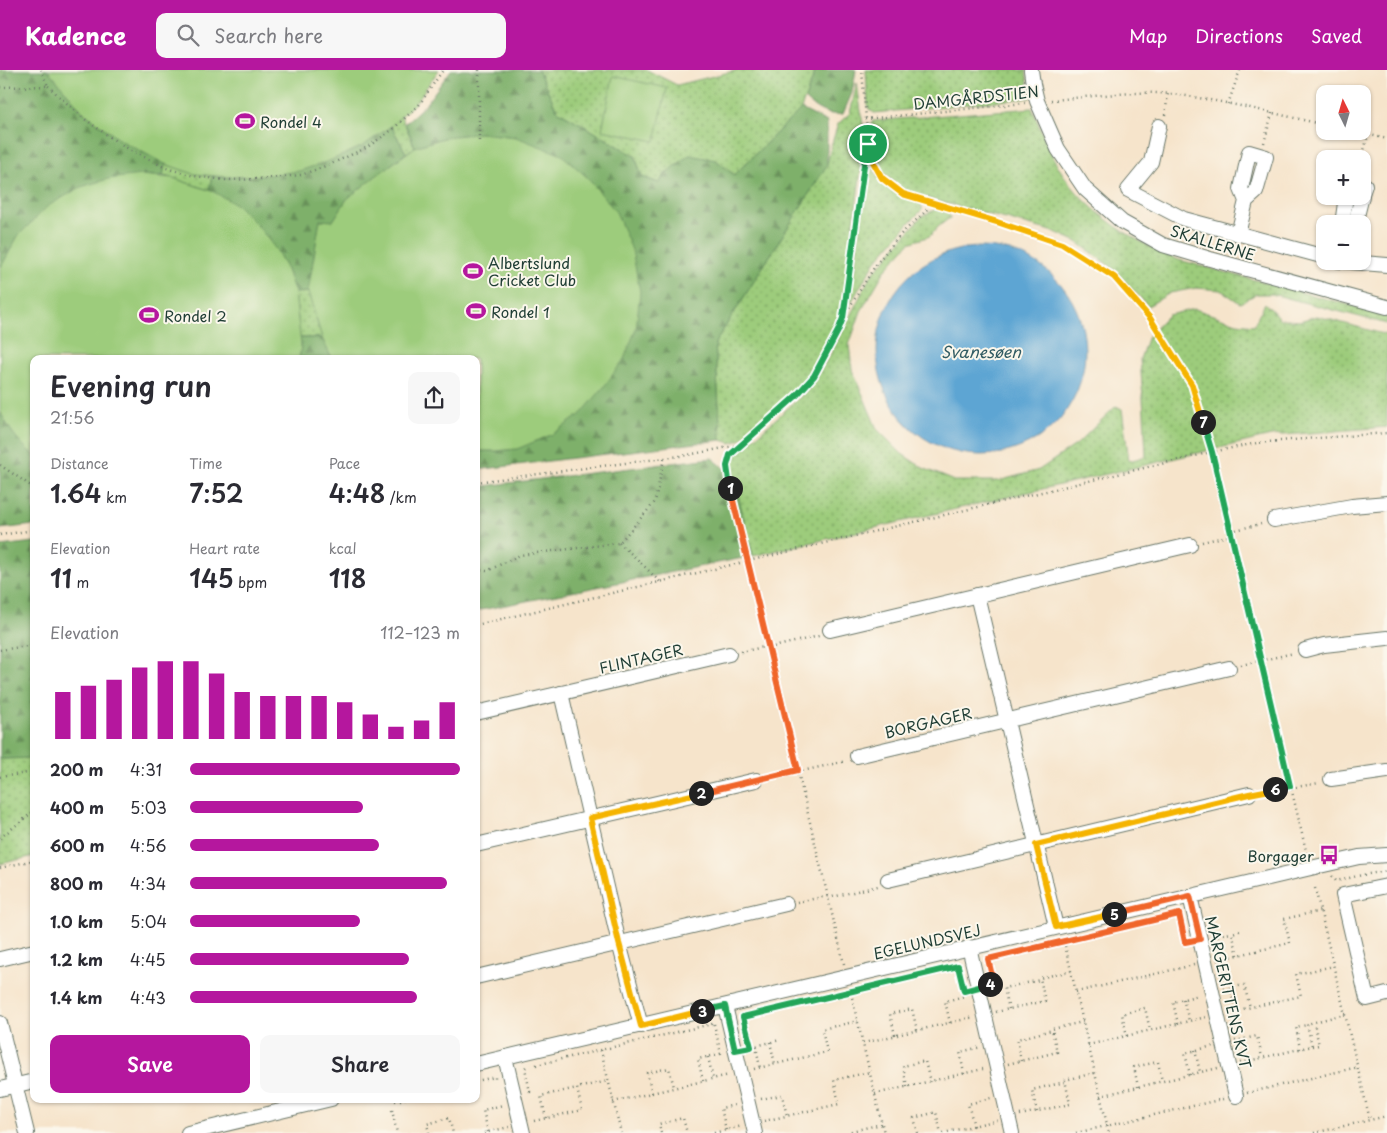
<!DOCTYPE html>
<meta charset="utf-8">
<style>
body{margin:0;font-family:"Playpen Sans",sans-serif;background:#f7f7f7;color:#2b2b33;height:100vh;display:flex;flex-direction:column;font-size:19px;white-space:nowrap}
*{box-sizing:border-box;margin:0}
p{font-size:16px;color:#7c7c81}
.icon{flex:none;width:28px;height:28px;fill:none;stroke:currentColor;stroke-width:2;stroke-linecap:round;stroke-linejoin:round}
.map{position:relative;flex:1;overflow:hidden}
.side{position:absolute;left:30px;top:285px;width:450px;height:748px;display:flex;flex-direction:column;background:#fff;border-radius:10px;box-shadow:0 1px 4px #0004}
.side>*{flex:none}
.needle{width:32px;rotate:355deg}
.buttons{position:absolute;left:1316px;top:15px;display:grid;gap:10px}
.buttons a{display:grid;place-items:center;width:55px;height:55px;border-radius:10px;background:#fff;box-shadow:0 1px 4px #0004;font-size:25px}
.pin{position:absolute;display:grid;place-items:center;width:42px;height:42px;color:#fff;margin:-21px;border:2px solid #fff;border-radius:50%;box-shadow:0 1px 5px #0007}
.km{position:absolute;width:25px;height:25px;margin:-12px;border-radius:50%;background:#222;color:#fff;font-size:14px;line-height:25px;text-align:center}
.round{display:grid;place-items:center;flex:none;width:52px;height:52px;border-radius:10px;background:#f7f7f7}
.head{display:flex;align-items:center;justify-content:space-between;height:85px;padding:0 20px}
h1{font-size:28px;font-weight:600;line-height:38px}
.figures{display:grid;grid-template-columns:repeat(3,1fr);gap:8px;height:85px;padding:5px 20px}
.figures div{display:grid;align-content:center}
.figures b{font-size:25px;font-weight:600}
.figures small{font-size:14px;font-weight:400}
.figures p{font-size:14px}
.chart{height:140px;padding:10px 20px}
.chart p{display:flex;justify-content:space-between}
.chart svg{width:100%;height:90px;margin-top:5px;stroke:#b5179e;stroke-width:6}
.primary-button{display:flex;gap:10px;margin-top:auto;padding:10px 20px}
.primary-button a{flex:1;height:58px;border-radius:10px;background:#b5179e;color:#fff;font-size:20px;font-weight:600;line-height:58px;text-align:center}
.primary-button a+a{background:#f7f7f7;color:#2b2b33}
ul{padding:0 20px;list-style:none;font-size:16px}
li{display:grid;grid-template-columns:80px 60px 1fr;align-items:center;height:38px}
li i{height:12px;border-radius:6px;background:#b5179e}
header{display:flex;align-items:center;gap:30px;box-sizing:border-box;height:70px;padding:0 25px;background:#b5179e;color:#fff}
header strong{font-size:24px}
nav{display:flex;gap:28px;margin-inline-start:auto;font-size:18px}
.search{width:350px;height:45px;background:#f7f7f7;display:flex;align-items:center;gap:12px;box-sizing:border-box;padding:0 18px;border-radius:10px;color:#7c7c81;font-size:19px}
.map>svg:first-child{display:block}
.grass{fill:url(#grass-dots);stroke:#5e8458}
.forest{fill:url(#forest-firs);stroke:#4e7650}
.pitch{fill:#9dcc7b;stroke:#5e8458}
.water{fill:#5da5d3;stroke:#3e7184}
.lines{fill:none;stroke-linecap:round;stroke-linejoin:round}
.minor-casing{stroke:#6a7769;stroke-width:16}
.path{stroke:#6a7769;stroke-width:2.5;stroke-dasharray:1 4;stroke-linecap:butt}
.minor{stroke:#fff;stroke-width:14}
.split-1-casing{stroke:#fff;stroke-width:10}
.split-2-casing{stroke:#fff;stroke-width:10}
.split-3-casing{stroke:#fff;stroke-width:10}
.split-4-casing{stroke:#fff;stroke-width:10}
.split-5-casing{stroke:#fff;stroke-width:10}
.split-6-casing{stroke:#fff;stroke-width:10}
.split-7-casing{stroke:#fff;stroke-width:10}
.split-8-casing{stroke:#fff;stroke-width:10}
.split-1{stroke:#22a559;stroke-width:6}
.split-2{stroke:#f0652b;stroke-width:6}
.split-3{stroke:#f5b400;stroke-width:6}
.split-4{stroke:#22a559;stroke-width:6}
.split-5{stroke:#f0652b;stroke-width:6}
.split-6{stroke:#f5b400;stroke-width:6}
.split-7{stroke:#22a559;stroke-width:6}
.split-8{stroke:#f5b400;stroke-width:6}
.labels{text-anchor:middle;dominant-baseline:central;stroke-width:4;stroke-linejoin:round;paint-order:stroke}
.street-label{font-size:15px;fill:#1f3d34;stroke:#fbf7ec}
.poi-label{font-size:15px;fill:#1f3d34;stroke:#fbf7ec;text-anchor:start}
.water-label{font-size:16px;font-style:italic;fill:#325c64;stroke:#fbf7ec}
</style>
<header>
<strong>Kadence</strong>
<div class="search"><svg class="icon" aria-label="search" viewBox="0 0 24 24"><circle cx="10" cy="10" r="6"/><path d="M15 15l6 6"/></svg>Search here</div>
<nav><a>Map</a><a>Directions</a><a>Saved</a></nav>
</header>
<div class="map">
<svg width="1387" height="1063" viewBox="0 0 1387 1063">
<defs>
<pattern id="grass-dots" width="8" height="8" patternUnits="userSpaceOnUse" patternTransform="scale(1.25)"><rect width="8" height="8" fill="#9dcc7b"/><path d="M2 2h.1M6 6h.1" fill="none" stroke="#7fa766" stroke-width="1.8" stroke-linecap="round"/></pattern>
<pattern id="forest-firs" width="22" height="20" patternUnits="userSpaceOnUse" patternTransform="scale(1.25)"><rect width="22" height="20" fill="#7eb06b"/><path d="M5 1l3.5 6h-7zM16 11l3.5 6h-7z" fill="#679059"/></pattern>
</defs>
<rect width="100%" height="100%" fill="#fbf7ec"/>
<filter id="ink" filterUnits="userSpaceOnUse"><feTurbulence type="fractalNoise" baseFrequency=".02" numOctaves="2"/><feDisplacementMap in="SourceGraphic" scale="10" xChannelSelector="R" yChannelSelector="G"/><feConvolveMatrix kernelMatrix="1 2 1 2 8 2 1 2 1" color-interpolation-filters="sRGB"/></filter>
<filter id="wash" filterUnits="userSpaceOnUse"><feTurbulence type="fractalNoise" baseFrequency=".0096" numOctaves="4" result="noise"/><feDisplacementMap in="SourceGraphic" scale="20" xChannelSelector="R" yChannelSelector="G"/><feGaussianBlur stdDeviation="1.12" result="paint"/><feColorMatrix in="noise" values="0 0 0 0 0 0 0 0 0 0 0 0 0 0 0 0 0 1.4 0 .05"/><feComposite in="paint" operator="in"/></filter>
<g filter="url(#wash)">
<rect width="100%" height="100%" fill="#f6e4cb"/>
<g class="grass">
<polygon points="538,0 647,0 677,15 738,0 816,0 801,39 734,105 716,90 666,103 659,113 642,107 635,86 557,40"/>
<polygon points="866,0 1026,0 1030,28 874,43 868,38"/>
<polygon points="857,13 865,70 841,250 811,305 787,332 740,370 731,373 721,370 715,273 827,95 831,76 838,54 850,43"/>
<path d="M1032,38C1039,55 1046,74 1055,91C1081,139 1129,169 1179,190L1387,245V254L1272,224H1256L1240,233L1221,220L1196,218L1170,223L1148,236L1114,199L1077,172L1055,162L923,127L904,120L881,101L872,84L870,55L873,51Z"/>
<polygon points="401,46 415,77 406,83 391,56"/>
<path d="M869,90C872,95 874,100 877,105C887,118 905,126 920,132L922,137V140L908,154L875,192L849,236Z"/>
<polygon points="165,94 194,104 212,106 209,120 173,108 163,106"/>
<polygon points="943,139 951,147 939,156 930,166 909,173 885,200 861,241 849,275 852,299 877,359 902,384 923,398 955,411 998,411 1039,400 1077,374 1116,336 1122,339 1129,391 1146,386 1144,343 1140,289 1148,266 1168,245 1195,239 1237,253 1254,255 1265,233 1280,249 1299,251 1317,246 1387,265 1387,357 1271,366 753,486 733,405 732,396 734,386 808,320 830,285 870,207 921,147 934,140"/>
<polygon points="308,222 322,268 300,268 295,223"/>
<polygon points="34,688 34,786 0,794 0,689"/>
</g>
<g class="forest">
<polygon points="0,0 48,0 83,42 122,71 165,94 163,106 141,105 48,136 18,166 0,199"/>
<polygon points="451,0 538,0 557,40 635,86 642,107 659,113 666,103 689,85 716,90 734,105 801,39 827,52 827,95 715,273 721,370 476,400 476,381 495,381 517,379 516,67 480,63 447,67 415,77 405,53 425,35"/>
<path d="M816,0H856L852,23L843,44C827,46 817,40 805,29Z"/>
<polygon points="391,56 406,83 347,129 333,151 320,150 308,222 295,223 287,200 277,181 214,122 209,120 212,106 227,107 260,106 363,76"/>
<polygon points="300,268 322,268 332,289 299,289 301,275"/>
<path d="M0,341C8,358 19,373 34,385V455L0,459Z"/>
<polygon points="712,388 733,405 753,486 476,541 476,417"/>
<polygon points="34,472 34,688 0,689 0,476"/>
</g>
<g class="pitch">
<polygon points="48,0 439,0 416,32 391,56 363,76 329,91 299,101 260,106 227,107 194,104 165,94 122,71 83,42"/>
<polygon points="613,6 667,18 655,71 602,60"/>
<polygon points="480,63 516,67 562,85 588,108 616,142 632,180 640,222 636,259 624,289 603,318 581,344 553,364 517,379 495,381 476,381 476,289 332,289 322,268 308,222 320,150 333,151 347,129 376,106 415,77 447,67"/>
<path d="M141,105L173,108L214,122L237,135L258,156L277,181L287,200L295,223L301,275L299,289H34V385C19,373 8,358 0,341V199L18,166L48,136L81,117L108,109Z"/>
</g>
<circle class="water" cx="981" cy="281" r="104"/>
</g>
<g filter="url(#ink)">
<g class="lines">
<defs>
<g id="minor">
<polyline points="1031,0 1033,14 1037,31 1058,79 1085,119 1122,152 1163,175 1210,189 1387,237"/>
<polyline points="1159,56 1151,92 1128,120 1184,149 1325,187"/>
<polyline points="1362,115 1365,115 1362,124"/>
<polyline points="1346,126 1343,147 1350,154"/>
<polyline points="1352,154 1356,150 1362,126"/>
<polyline points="1238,164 1246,131 1256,122 1266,87 1249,82 1241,119 1246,131"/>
<polyline points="1339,191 1387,195"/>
<polyline points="1274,450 1352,436 1387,433"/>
<polyline points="977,525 1056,857"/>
<polyline points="830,560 1190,475"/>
<polyline points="1305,580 1324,575 1387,568"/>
<polyline points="561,623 619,873 641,956"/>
<polyline points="476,643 729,584"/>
<polyline points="857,686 1229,598"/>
<polyline points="1331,709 1387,701"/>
<polyline points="476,775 756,710"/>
<polyline points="888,810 1249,724"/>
<polyline points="1387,816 1343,825 1367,929 1387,924"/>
<polyline points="1190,826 1236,1026"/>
<polyline points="969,877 1012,1063"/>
<polyline points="0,889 34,881"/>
<polyline points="476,907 786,834"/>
<polyline points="725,936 755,1063"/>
<polyline points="0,953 27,1063"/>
<polyline points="505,987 523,1063"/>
<polyline points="476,994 1315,797 1359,787 1387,785"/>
<polyline points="0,1019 34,1011"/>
<polyline points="188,1063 331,1029"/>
</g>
</defs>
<use href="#minor" class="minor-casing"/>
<g class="path">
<polyline points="48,16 82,47 121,75 166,98 194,106 226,110 259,109 301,105 331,94 366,78 392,60 419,35 443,0"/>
<polyline points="0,17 48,16 41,0"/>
<path d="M1051,30C1093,27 1137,19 1180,25C1228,32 1277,44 1325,55"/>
<polyline points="1228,34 1240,0"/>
<polyline points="1165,45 1168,24"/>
<polyline points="865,49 1025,33"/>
<polyline points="1354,61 1387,69"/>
<polyline points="479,71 479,0"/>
<polyline points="1264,73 1272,43"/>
<polyline points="868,76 871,88 882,108 903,124 997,152 1063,174 1114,207 1150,248 1192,315 1212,382 1307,785"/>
<polyline points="1362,89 1368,65"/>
<polyline points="844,246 877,193 900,165 926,141 930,132"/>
<polyline points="0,395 34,418"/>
<polyline points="476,412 688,385 739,375"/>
<polyline points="1231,461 1261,454"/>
<polyline points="0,465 34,460"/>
<polyline points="1202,472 1232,465"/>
<polyline points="619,473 637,489 660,512"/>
<polyline points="476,500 487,501 520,485 619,473 655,432 664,388"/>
<polyline points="476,555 1212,382 1257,373 1291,370 1387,363"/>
<polyline points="769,578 819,566"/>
<polyline points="0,580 34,575"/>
<polyline points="741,582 768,576"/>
<polyline points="1241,595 1294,583"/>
<polyline points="798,702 846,691"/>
<polyline points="0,707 34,702"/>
<polyline points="768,707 798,700"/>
<polyline points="1291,718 1319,713"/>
<polyline points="1260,723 1290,716"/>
<polyline points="0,768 34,741"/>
<polyline points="0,798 34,790"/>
<polyline points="1332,806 1336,811 1362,805 1387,801"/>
<polyline points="1315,818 1370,1050"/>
<polyline points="828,828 878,816"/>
<polyline points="797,832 828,826"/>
<polyline points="1218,865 1232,863"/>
<polyline points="1217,866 1223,888"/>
<polyline points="1064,871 1109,1063"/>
<polyline points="1238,885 1232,863 1243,860"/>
<polyline points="1217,890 1290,873 1284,849 1320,841"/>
<polyline points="844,894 728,411 727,396 730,385 796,326 814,306 838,261 843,248 864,95 868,74 862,0"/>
<polyline points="990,914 994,913 988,889 1179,844 1185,872 1186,871"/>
<polyline points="1230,918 1236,941"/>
<polyline points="1224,919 1244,915 1250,937"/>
<polyline points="1076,922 1194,895"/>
<polyline points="851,923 884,1063"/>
<polyline points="1183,929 1189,951"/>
<polyline points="1009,939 1004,918 1040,910"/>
<polyline points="996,942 1045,931 1040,908 1071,901"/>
<polyline points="1229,942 1301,926 1296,904 1334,896"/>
<polyline points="741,947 958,897 964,921 965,921"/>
<polyline points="743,947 751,977"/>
<polyline points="950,953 945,931 965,926 964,921"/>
<polyline points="714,954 721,984"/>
<polyline points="1178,954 1173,932 1199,925"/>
<polyline points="895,965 890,944 912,939 917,960"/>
<polyline points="1127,966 1122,944 1145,938 1150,960"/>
<polyline points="1235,971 1257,966 1262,987"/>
<polyline points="770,972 775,994"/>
<polyline points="863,973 974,947"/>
<polyline points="1088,975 1206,947"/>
<polyline points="756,976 760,998"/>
<polyline points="1312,976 1319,975 1314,953"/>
<polyline points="747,978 780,970"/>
<polyline points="1300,979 1296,957 1307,955"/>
<polyline points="601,980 621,1063"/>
<polyline points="1195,980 1200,1002"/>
<polyline points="708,987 713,1009"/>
<polyline points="1021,991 1017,969 1052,960"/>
<polyline points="1240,993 1312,976 1307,954 1345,944"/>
<polyline points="1008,994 1057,982 1052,959 1083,952"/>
<polyline points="536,995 716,953"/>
<polyline points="526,997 525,998 530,1022 527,1022"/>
<polyline points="754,999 827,982 822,959 858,951"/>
<polyline points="964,1004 960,982 981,977"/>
<polyline points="1190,1005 1185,983 1213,976"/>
<polyline points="476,1011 495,1007 495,1010"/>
<polyline points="703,1011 698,989 724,983"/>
<polyline points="907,1017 903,996 925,991 930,1012"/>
<polyline points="1138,1017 1134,997 1158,992 1162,1011"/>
<polyline points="652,1023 647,1003 669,998 674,1017"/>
<polyline points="1247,1023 1358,997"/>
<polyline points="875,1024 983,999"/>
<polyline points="1100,1026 1218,998"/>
<polyline points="761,1029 782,1025 787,1046"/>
<polyline points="395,1031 405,1029"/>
<polyline points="613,1032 729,1005"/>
<polyline points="392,1040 397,1063"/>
<polyline points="1037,1042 1032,1020 1065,1012"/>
<polyline points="1020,1045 1070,1034 1065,1010 1095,1003"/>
<polyline points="546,1048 541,1026 577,1018"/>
<polyline points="534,1051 582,1040 577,1018 608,1011"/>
<polyline points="764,1051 839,1034 834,1010 870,1002"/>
<polyline points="974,1056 968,1034 991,1028"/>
<polyline points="726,1060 721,1038 736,1035"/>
<polyline points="488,1062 483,1040 503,1035"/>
<polyline points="429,1063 427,1054 449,1048 453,1063"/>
<polyline points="484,1063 509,1057"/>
<polyline points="661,1063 659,1054 683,1048 687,1063"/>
<polyline points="714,1063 742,1056"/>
<polyline points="847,1063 847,1062 882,1054"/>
<polyline points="918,1063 914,1048 936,1042 941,1063"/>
<polyline points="943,1063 998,1050"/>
<polyline points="1076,1063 1223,1029"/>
<polyline points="1314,1063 1387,1046"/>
</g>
<use href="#minor" class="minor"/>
</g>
</g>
<g class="lines" filter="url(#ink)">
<defs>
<polyline id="split-1" points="730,418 727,396 730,385 796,326 814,306 838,261 843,248 864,95 868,74"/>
<polyline id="split-2" points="701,723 798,700 730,418"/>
<polyline id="split-3" points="701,723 590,748 619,873 641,956 702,941"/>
<polyline id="split-4" points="702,941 725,936 735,980 751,977 743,947 958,896 964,921 990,914"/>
<polyline id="split-5" points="990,914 994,914 988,889 1179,844 1185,872 1200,869 1190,826 1114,844"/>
<polyline id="split-6" points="1114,844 1056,857 1036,775 1249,724 1275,719"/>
<polyline id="split-7" points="1203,352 1212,382 1290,716 1275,719"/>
<polyline id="split-8" points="868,74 871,88 882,108 903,124 997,152 1062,174 1114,207 1150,248 1192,315 1203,352"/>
</defs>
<use href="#split-1" class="split-1-casing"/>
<use href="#split-2" class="split-2-casing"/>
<use href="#split-3" class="split-3-casing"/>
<use href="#split-4" class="split-4-casing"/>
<use href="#split-5" class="split-5-casing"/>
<use href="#split-6" class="split-6-casing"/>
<use href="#split-7" class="split-7-casing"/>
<use href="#split-8" class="split-8-casing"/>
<use href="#split-1" class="split-1"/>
<use href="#split-2" class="split-2"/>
<use href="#split-3" class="split-3"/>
<use href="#split-4" class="split-4"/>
<use href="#split-5" class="split-5"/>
<use href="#split-6" class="split-6"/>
<use href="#split-7" class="split-7"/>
<use href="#split-8" class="split-8"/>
</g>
<defs>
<symbol id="stadium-bare" viewBox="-9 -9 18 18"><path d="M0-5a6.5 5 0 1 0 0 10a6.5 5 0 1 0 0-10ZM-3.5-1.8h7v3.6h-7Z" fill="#b5179e" stroke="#fbf7ec" stroke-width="2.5" paint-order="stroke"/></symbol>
<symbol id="bus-bare" viewBox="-9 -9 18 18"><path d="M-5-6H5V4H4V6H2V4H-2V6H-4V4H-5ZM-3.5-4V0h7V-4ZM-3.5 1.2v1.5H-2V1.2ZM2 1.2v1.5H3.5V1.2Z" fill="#b5179e" stroke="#fbf7ec" stroke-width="2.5" paint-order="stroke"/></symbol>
</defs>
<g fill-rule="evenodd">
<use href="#stadium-bare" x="231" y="37" width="28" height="28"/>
<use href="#stadium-bare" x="459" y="187" width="28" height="28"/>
<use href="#stadium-bare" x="462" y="227" width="28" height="28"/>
<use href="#stadium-bare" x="135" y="231" width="28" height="28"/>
<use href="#bus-bare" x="1315" y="771" width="28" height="28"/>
</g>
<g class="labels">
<g class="street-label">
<text transform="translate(976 27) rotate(-6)">DAMGÅRDSTIEN</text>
<text transform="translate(1213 172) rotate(17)">SKALLERNE</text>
<text transform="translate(641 588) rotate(-13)">FLINTAGER</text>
<text transform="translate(928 652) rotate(-13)">BORGAGER</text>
<text transform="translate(927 871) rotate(-13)">EGELUNDSVEJ</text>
<text transform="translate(1229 922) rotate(77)">MARGERITTENS KVT</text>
</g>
<g class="poi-label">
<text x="260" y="51">Rondel 4</text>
<text x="488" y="192">Albertslund<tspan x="488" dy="17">Cricket Club</tspan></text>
<text x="491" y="241">Rondel 1</text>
<text x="164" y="245">Rondel 2</text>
<text x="1314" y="785" text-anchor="end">Borgager</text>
</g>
<g class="water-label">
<text x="981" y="281">Svanesøen</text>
</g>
</g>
</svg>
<div class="buttons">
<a><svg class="needle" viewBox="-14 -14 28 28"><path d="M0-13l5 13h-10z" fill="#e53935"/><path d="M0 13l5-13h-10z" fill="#7c7c81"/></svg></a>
<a>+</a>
<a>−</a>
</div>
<div class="pin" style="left:868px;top:74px;background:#1e9e55"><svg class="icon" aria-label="arrive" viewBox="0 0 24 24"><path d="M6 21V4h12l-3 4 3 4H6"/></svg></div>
<b class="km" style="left:730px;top:418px">1</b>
<b class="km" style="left:701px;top:723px">2</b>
<b class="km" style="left:702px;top:941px">3</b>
<b class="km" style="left:990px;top:914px">4</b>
<b class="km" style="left:1114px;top:844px">5</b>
<b class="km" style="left:1275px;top:719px">6</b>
<b class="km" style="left:1203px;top:352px">7</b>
<section class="side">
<div class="head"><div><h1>Evening run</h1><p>21:56</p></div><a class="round"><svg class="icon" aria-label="share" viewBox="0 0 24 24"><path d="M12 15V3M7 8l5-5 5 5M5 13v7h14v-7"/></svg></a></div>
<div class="figures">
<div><p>Distance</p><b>1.64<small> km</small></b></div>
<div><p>Time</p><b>7:52</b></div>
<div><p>Pace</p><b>4:48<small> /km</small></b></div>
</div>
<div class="figures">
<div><p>Elevation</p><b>11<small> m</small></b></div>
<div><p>Heart rate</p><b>145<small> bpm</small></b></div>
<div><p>kcal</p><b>118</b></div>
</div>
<div class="chart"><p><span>Elevation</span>112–123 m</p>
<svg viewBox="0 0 160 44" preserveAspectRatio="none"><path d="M5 44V21M15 44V18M25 44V15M35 44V9M45 44V6M55 44V6M65 44V12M75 44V21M85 44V23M95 44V23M105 44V23M115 44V26M125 44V32M135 44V38M145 44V35M155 44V26"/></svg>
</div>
<ul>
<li><b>200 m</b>4:31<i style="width:100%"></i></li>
<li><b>400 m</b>5:03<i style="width:64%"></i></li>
<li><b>600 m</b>4:56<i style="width:70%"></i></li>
<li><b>800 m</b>4:34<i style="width:95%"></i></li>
<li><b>1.0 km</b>5:04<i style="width:63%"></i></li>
<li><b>1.2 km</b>4:45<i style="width:81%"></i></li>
<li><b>1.4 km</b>4:43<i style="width:84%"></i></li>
</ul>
<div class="primary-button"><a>Save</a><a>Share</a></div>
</section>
</div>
